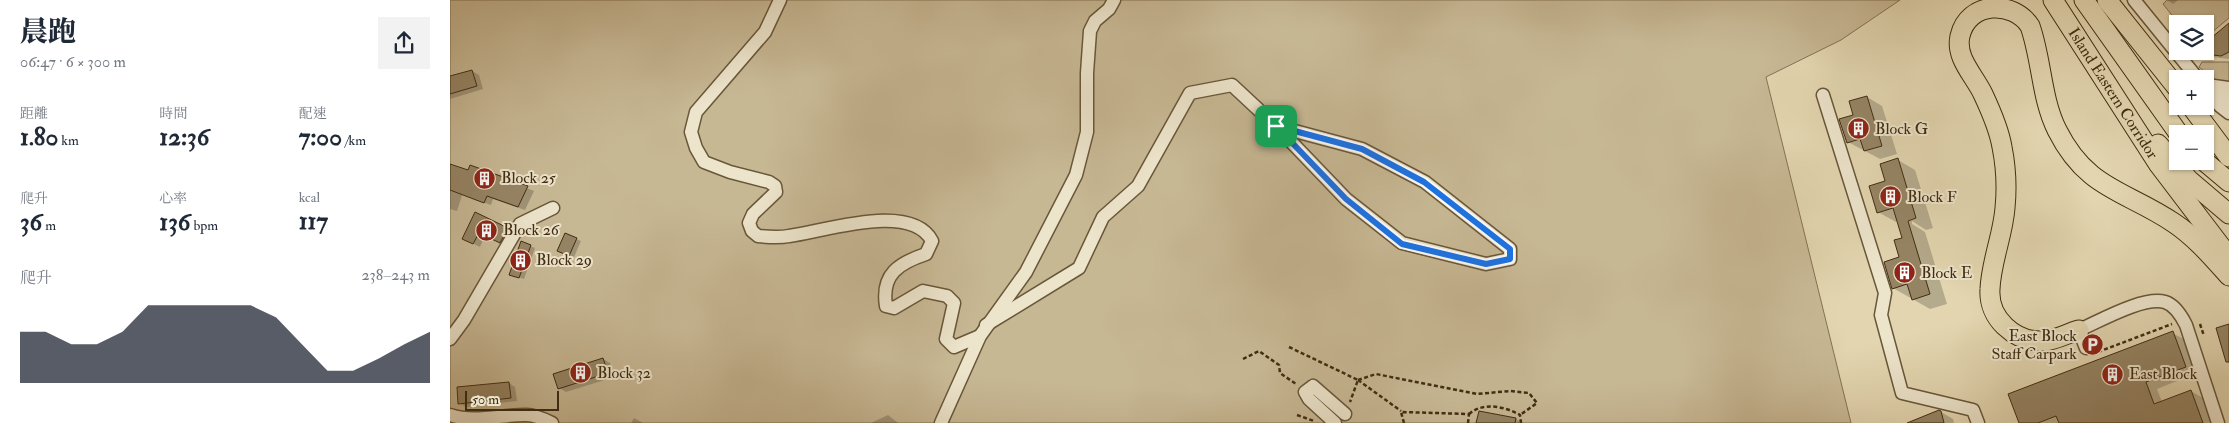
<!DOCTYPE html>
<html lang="zh-TW">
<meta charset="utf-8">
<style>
body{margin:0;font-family:"IM FELL Double Pica","Noto Serif TC",serif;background:#f2f2f3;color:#1f2937;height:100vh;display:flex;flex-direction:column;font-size:19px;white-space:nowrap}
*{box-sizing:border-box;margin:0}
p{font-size:16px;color:#747a83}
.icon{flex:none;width:28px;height:28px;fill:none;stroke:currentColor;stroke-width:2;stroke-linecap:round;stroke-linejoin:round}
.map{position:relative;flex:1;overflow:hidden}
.details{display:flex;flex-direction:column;background:#fff;width:450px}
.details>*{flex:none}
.buttons{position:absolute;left:1719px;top:15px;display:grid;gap:10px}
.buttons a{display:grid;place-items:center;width:45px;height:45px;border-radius:0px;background:#fff;box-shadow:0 1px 4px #0004;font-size:25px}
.scale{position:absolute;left:15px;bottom:12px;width:94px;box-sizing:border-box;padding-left:5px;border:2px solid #412d12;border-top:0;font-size:14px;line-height:18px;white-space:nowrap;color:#412d12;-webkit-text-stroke:4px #ece4cb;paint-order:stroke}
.pin{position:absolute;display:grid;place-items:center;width:42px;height:42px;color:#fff;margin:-21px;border-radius:10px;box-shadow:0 2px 8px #0006}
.round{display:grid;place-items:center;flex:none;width:52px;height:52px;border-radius:0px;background:#f2f2f3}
.summary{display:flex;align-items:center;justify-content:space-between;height:85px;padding:0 20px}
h1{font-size:28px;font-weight:800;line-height:38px}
.metrics{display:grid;grid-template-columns:repeat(3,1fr);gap:8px;height:85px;padding:5px 20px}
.metrics div{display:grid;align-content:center}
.metrics b{font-size:25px;font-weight:800}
.metrics small{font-size:14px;font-weight:400}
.metrics p{font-size:14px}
.chart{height:140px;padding:10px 20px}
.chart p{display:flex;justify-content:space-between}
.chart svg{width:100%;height:90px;margin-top:5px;fill:#111827;opacity:.7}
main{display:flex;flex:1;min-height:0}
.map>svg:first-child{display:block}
.green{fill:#c7b894;stroke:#847253}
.shadow{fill:#0003}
.building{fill:#958464;stroke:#412d12}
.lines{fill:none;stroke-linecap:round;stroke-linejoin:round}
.minor-casing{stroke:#695739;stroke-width:15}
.highway-casing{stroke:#412d12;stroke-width:21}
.path{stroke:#412d12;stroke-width:2.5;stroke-dasharray:4 2.5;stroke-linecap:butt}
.minor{stroke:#ece4cb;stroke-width:12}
.highway{stroke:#e2d5af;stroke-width:19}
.route-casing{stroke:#fff;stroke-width:10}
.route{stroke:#1a73e8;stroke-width:6}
.labels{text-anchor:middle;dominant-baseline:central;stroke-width:4;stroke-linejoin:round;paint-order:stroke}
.street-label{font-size:16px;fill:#412d12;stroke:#ece4cb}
.poi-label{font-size:16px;fill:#412d12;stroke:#ece4cb;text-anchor:start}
</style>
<main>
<section class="details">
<div class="summary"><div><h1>晨跑</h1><p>06:47 · 6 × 300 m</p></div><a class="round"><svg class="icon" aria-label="share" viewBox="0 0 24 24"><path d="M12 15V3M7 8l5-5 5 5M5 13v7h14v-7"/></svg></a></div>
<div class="metrics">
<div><p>距離</p><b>1.80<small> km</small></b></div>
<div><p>時間</p><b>12:36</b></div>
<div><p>配速</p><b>7:00<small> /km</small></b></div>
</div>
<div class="metrics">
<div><p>爬升</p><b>36<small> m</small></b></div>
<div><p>心率</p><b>136<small> bpm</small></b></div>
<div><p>kcal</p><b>117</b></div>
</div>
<div class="chart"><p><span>爬升</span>238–243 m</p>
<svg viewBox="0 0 160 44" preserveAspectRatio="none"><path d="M0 44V19L10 19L20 25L30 25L40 19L50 6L60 6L70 6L80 6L90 6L100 12L110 25L120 38L130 38L140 32L150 25L160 19V44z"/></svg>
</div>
</section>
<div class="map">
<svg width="1779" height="423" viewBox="0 0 1779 423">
<rect width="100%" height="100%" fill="#e2d5af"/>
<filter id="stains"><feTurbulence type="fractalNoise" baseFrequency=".004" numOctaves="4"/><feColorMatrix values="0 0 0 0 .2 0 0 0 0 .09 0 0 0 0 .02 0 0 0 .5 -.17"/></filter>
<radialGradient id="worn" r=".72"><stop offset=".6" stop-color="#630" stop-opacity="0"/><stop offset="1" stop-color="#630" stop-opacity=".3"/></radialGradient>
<g class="green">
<polygon points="0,0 1450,0 1391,40 1316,77 1401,423 0,423"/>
<polygon points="1717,0 1779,0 1779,18 1755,38 1755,24 1729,24 1713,4"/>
<polygon points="1752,62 1779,62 1779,83 1767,81 1749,67"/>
</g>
<g class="shadow">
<polygon points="1717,0 1728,0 1723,4"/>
<polygon points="1779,25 1779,59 1762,57 1755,53 1755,45"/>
<polygon points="22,71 29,75 33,89 0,99 0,78"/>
<polygon points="1417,97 1432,106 1447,154 1430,159 1398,142 1405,116"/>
<polygon points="1448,160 1465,170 1483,228 1476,230 1462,221 1462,224 1475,232 1497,304 1480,309 1443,288 1454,238 1448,221 1446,222 1428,212 1437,182"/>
<polygon points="0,165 18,171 20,166 84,191 75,210 43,199 41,205 12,195 7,211 0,209"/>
<polygon points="25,213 64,233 57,245 35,235 30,247 20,242"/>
<polygon points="126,239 131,241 124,257 113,253"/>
<polygon points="72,243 85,248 74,279 65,276"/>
<polygon points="1722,333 1734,339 1747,373 1707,389 1712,402 1741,391 1753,398 1762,423 1570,423"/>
<polygon points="153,359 160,363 164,377 116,392 109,388"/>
<polygon points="59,383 65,387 67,401 16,407 9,403"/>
<polygon points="1030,412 1066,419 1073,423 1028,423"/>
<polygon points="1491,412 1503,419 1504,423 1468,423"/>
<polygon points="438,415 448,423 421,423"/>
<polygon points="184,418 193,423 181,423"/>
</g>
<g class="building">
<polygon points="1779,23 1779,52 1771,56 1755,54 1755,43"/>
<polygon points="22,70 27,86 0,94 0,76"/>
<polygon points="1417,96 1432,146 1414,151 1410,139 1397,143 1389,119 1403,115 1399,101"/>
<polygon points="1448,158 1466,218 1458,221 1480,294 1462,300 1457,284 1442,289 1434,262 1449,257 1444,240 1452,238 1443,208 1427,213 1419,186 1435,181 1430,164"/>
<polygon points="0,164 18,170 20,165 78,186 68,207 37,196 34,203 0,190"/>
<polygon points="25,212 58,228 50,243 29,233 23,244 12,239"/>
<polygon points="115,233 127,238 119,256 107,251"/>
<polygon points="71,241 81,245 69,278 59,275"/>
<polygon points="1779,324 1779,362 1776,362 1766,328"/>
<polygon points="1723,331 1736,367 1696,382 1704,404 1741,390 1753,423 1609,423 1606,416 1588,423 1569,423 1558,394"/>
<polygon points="153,358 158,373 108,389 103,374"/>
<polygon points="59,382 61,398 8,404 7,387"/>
<polygon points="1489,410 1491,411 1494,423 1457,423"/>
<polygon points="1029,411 1066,418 1065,423 1026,423"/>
</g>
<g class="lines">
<defs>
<g id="minor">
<path d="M330,0L315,32L246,112L241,132L246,148L254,162L280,172L319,182L325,186L326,192L303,214L299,223L302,231L308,236C318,237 329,238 339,236C373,232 461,201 482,241L476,254C449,263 431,274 436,306L444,308L473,291L497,296L504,303L496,339L504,347L530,336"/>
<polyline points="1684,0 1748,79"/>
<polyline points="1757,85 1779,88"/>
<polyline points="1755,87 1770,106 1779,113"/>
<polyline points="1761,90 1779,101"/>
<polyline points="1373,95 1435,293 1431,315 1452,393 1523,410 1528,423"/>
<polyline points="536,325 629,268 653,217 688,186 740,93 782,85 826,126 912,149 975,182 1060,249 1060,259 1036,264 952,243 896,199 826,126"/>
<polyline points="0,339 14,320 70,224 103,208"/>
<path d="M1636,348L1629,330C1650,321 1693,296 1715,302C1725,305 1732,317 1736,325L1768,423"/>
<path d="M0,415C23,423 51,415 76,415C85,415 94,419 102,423"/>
<polyline points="491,423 530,336 576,272 626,175 637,132 637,73 640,31 645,21 659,9 664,0"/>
<polyline points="885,423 859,399 855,392 863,386 895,414"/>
</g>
<g id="highway">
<path id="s1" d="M1603,0L1709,165L1779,257"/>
<polyline points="1634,0 1729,134"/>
<polyline points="1657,0 1728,89"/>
<polyline points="1741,106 1779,157"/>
<polyline points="1708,144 1739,180 1779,214"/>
<polyline points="1754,161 1779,182"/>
<path d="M1629,330C1618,333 1604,341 1593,341C1564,342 1538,318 1540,289C1541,262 1553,235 1555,208C1557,188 1556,167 1552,147C1549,129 1541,111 1533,94C1524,75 1505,58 1510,36C1518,1 1563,0 1580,26C1592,60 1591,98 1607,130C1637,190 1675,190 1724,223C1745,237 1762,257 1779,276"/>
</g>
</defs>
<use href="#minor" class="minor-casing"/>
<use href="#highway" class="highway-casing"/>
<g class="path">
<polyline points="1750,324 1754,336"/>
<polyline points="839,347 908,380 900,402"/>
<polyline points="1648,352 1722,324"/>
<polyline points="793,359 809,351 829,365 830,373 846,384"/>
<polyline points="908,380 926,374 1027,394 1060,391 1079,393 1087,403 1070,415"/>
<polyline points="908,380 951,411"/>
<path d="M1019,414C1033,402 1054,406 1070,415L1071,423"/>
<polyline points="847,415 864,421"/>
<polyline points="954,423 951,412 1019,414 1018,423"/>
</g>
<use href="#minor" class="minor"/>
<use href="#highway" class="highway"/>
</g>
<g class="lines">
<defs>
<polygon id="route" points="826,126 912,149 974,182 1060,249 1060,259 1036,264 952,244 896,199"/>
</defs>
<use href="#route" class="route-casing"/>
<use href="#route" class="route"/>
</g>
<defs>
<symbol id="building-disc" viewBox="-11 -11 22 22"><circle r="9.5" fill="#8f2418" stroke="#ece4cb"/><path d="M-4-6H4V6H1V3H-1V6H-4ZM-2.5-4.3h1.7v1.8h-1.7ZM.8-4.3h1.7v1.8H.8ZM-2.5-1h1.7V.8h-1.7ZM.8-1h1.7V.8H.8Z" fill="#fff"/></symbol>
<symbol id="parking-disc" viewBox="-11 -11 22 22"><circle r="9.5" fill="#8f2418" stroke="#ece4cb"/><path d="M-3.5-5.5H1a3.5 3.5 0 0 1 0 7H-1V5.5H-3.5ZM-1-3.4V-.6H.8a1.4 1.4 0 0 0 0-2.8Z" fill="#fff"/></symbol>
</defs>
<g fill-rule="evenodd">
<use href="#building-disc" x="1396" y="116" width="25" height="25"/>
<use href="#building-disc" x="22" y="166" width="25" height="25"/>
<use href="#building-disc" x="1428" y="184" width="25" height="25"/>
<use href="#building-disc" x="24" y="218" width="25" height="25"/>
<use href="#building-disc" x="58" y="248" width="25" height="25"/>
<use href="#building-disc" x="1442" y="260" width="25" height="25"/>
<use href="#parking-disc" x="1630" y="332" width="25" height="25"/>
<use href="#building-disc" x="118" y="360" width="25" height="25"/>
<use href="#building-disc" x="1650" y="362" width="25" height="25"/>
</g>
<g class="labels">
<g class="street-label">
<text stroke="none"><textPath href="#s1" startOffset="111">Island Eastern Corridor</textPath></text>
</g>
<g class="poi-label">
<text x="1425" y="129">Block G</text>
<text x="51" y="178">Block 25</text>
<text x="1457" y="197">Block F</text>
<text x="53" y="230">Block 26</text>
<text x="86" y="260">Block 29</text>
<text x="1471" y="273">Block E</text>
<text x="1627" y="336" text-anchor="end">East Block<tspan x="1627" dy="18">Staff Carpark</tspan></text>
<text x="147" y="373">Block 32</text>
<text x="1679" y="374">East Block</text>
</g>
</g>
<rect width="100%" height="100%" filter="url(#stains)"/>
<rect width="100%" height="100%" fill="url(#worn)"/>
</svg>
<div class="buttons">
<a><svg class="icon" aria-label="layers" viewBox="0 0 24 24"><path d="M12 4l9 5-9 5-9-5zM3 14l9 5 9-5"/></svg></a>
<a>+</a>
<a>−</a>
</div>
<div class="scale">50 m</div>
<div class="pin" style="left:826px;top:126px;background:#1e9e55"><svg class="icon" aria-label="arrive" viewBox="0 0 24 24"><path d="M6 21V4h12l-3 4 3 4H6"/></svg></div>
</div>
</main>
